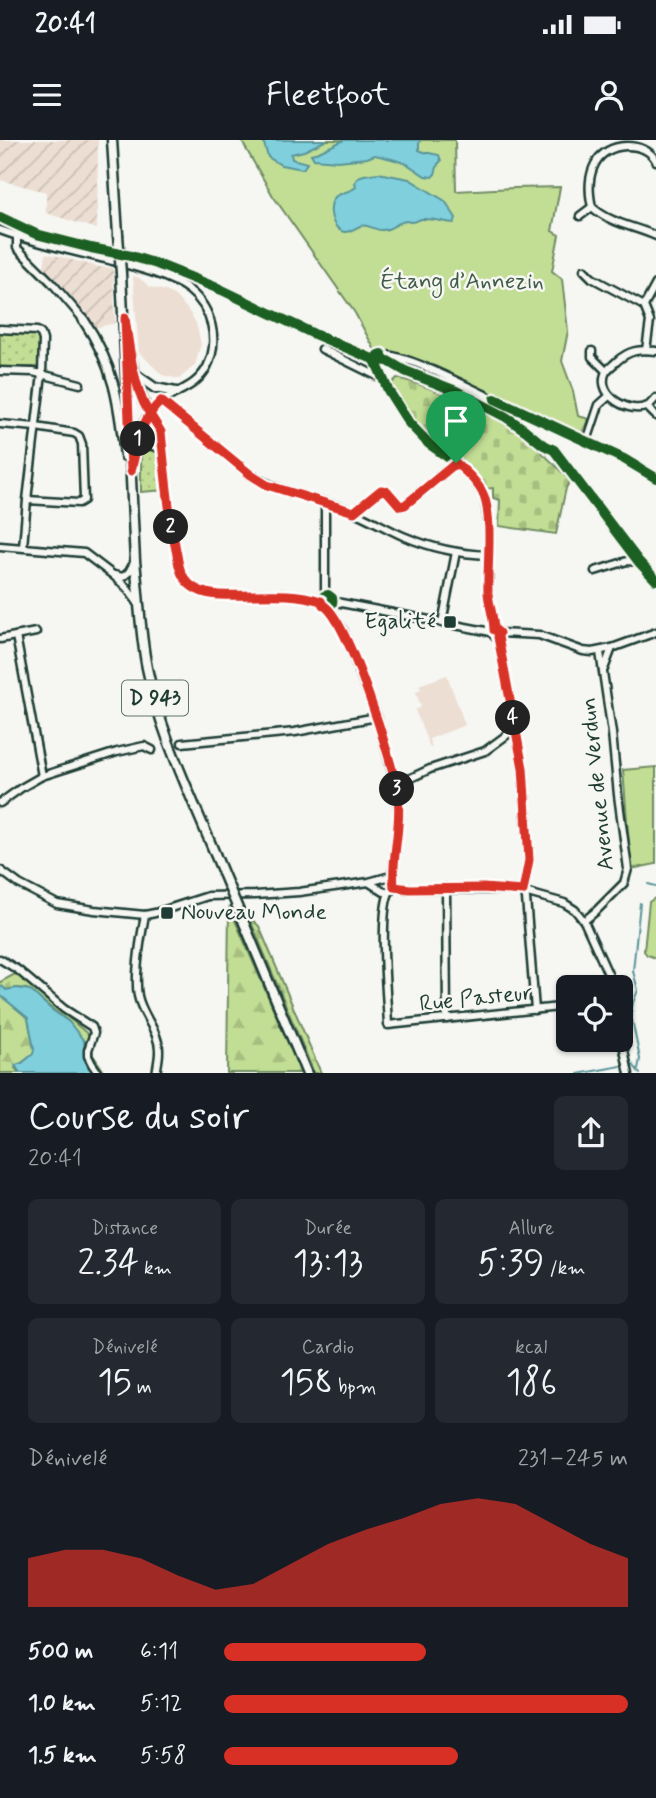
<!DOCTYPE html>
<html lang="fr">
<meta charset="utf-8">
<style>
body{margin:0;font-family:Mynerve,sans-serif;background:#242831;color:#f1f3f6;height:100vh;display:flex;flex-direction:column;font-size:26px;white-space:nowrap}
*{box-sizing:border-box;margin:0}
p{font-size:23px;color:#9ea1a6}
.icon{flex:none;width:38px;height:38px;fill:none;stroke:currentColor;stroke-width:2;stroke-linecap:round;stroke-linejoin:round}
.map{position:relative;height:933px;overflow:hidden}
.drawer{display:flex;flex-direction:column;background:#171b24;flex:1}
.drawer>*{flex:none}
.fabs{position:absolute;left:556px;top:835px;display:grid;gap:14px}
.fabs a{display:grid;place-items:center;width:77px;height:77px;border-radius:10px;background:#171b24;box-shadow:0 2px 5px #0004;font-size:35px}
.pin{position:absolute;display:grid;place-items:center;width:60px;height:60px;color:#fff;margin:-72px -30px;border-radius:50% 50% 50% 0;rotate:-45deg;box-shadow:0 0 7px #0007}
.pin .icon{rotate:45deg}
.km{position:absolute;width:35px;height:35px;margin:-18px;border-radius:50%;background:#222;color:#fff;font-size:19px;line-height:35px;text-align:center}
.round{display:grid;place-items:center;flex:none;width:74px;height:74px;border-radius:10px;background:#242831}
.summary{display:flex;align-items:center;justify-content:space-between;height:119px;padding:0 28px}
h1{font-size:38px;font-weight:600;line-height:52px}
.stats{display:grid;grid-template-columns:repeat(3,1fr);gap:10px;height:119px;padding:7px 28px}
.stats div{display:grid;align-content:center;border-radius:10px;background:#242831;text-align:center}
.stats b{font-size:35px;font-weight:600}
.stats small{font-size:19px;font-weight:400}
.stats p{font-size:19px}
.chart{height:196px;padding:14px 28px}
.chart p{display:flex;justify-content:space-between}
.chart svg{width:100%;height:126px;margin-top:7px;fill:#d93025;opacity:.7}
ul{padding:0 28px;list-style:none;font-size:23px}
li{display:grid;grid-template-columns:112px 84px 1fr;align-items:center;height:52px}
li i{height:18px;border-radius:9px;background:#d93025}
.status{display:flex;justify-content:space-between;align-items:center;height:49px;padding:0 35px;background:#171b24;direction:ltr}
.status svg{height:19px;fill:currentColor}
header{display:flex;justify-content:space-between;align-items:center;height:91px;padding:0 28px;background:#171b24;font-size:32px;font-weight:600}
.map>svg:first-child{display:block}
.built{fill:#ecded2}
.industrial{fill:url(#industrial-furrows)}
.grass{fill:url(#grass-dots);stroke:#708d64;stroke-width:2}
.forest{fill:url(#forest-firs);stroke:#708d64;stroke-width:2}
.cemetery{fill:url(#cemetery-stones);stroke:#708d64;stroke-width:2}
.park{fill:#c2dd94;stroke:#708d64;stroke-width:2}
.water{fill:#80cfdd;stroke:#599599;stroke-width:2}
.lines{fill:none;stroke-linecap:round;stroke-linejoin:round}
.stream{stroke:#599599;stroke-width:2}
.minor-casing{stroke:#1f3d34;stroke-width:11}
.major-casing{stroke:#1f3d34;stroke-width:13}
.minor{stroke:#f6f6f2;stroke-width:6}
.major{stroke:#f6f6f2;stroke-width:8}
.major-bridge-casing{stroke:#1f3d34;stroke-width:13;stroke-linecap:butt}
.major-bridge{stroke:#f6f6f2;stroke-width:8}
.cycleway-casing{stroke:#f6f6f2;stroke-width:15}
.cycleway{stroke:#1b5e20;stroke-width:10}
.route-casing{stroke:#fff;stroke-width:14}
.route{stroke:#d93025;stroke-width:9}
.poi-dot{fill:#1f3d34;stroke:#f6f6f2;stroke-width:2.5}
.labels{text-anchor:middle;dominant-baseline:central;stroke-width:5;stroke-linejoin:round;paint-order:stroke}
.shield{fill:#f6f6f2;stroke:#60746d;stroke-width:2}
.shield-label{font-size:21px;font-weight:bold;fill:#1f3d34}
.park-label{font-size:23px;fill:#405d47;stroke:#f6f6f2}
.poi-label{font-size:23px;fill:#1f3d34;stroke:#f6f6f2;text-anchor:end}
.street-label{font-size:23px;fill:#1f3d34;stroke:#f6f6f2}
</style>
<div class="status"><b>20:41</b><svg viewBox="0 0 49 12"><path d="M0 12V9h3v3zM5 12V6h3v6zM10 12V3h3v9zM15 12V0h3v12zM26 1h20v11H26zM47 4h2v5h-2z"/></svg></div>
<header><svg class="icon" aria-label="menu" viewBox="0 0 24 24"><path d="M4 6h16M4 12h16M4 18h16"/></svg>Fleetfoot<svg class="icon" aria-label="person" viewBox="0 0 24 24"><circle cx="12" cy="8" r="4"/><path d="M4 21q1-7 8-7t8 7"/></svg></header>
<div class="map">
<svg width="656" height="934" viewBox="0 0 656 934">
<defs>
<pattern id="industrial-furrows" width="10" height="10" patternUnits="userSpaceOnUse" patternTransform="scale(1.75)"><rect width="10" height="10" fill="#ecded2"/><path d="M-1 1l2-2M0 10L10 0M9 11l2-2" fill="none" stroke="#cabfb5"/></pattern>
<pattern id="grass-dots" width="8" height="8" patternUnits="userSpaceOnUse" patternTransform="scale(1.75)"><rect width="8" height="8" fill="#c2dd94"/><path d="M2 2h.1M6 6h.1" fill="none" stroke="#a6bf80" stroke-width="1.8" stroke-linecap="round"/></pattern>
<pattern id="forest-firs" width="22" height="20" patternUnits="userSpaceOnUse" patternTransform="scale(1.75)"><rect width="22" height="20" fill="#c2dd94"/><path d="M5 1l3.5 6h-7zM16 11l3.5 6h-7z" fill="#a6bf80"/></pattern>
<pattern id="cemetery-stones" width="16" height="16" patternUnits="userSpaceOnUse" patternTransform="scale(1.75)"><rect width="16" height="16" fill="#c2dd94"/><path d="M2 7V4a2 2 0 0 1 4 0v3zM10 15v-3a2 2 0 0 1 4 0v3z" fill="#a6bf80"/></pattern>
</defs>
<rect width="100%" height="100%" fill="#f6f6f2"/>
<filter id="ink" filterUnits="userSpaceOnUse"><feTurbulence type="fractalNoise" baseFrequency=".0143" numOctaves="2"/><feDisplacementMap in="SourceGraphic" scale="14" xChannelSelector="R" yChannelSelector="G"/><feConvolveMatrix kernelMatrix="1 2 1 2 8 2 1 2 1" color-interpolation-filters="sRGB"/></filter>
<g filter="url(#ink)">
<g class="built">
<polygon points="133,136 139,138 150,147 166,151 175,156 188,170 196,183 201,204 195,225 179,239 162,235 139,212"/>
<polygon points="447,535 465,585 429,599 432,607 430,608 415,570 421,567 416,552 421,550 419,545"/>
</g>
<g class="industrial">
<polygon points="0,0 98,0 97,89 46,73 46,52 0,40"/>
<polygon points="46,113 99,127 113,128 115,183 90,189 43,134"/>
</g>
<g class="grass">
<polygon points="0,192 36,194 40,198 39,227 0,227"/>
<polygon points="145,307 157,310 161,317 165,350 141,352 141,313"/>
</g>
<g class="forest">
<polygon points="229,767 238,787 301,933 227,933"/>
<polygon points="249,777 259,786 321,933 314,933"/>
<polygon points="17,833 91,897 93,915 105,933 96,933 69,882 27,849 17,848 6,850 2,847 0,847 0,842"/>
<polygon points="0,855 28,878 34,909 34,914 15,928 19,933 0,933"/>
</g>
<path class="cemetery" d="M397,238C412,241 425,247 439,252C495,273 530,296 570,341L566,348L556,394L499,386L500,360L493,358V348L484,349L471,330L428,298L402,266L390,245Z"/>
<g class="park">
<polygon points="241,0 455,0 456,51 514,48 560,47 552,91 559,95 552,131 562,139 568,191 562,221 573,251 578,276 589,279 579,298 431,227 377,214 355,173 273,56"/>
<polygon points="656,627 656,724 631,729 623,630"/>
<polygon points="655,758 656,758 656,818 647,815 644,811 649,762"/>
</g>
<g class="water">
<polygon points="263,0 327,0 304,11 291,14 292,19 307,23 303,29 281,25 268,17"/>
<polygon points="344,0 420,0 419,4 419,10 424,12 439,15 441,21 438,24 435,34 432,37 425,36 407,24 392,19 375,15 367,18 338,21 314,19 311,14 319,12"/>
<path d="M378,33L409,39L445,61L456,78L454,83C444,82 432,78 421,79C418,80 415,82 411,82C409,82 408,81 406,81C397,82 390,91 381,90C374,90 367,83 360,86C355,88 351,92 345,92C331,90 326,65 336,56C342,52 350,52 356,47L355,42L358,37L364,35Z"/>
<polygon points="2,846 6,850 17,848 30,850 51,869 69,882 84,901 87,916 96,933 20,933 15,925 22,923 33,914 34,909 28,878 0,855 0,847"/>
</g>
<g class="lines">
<g class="stream">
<polyline points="648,744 656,746"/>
<polyline points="629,924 632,923 640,934"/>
<polyline points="638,929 640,919 631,874 633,863 638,850 633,831 640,763"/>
<polyline points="578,934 621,926"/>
</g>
<defs>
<g id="minor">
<path d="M656,21C646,0 606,1 595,24C588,37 589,54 592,67C611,84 634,86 656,96"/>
<polyline points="580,76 592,67"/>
<path d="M0,90C35,103 72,111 109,120C132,126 169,135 189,150C212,168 220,201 207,227C194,252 167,250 150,274L161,292L172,390L180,431L184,438L193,448L206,453L220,455L281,453L322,461L324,466L328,467L343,490L377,577L397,651L399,677L392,739"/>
<polyline points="17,96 17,108 52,143 83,179"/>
<polyline points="584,130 592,138 644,166"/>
<polyline points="0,189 37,191 41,194 43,200 42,234 27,360"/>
<polyline points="322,209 383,239"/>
<polyline points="646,210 650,181 644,166 656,144"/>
<polyline points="592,211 592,217 606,231"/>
<path d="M656,211C639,209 629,210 616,222C612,226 607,229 605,234C597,256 630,275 648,266C651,264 653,261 656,258"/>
<polyline points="0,231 33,232 80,244"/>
<path d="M161,261L251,335C281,353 316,358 349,370C367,377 385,388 403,396C429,407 460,414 488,415"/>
<polyline points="647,267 656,276"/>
<polyline points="0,284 36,287 74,293 79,296 82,304 84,360 79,363 27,360 23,407"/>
<polyline points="587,301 599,265 609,256"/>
<polyline points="325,363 325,456"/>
<polyline points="354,372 381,350 387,351 400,366 405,365 456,323"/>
<polyline points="0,406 84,413 113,435 126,447 138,463"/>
<polyline points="595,431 627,421 639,422 656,440"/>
<polyline points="114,435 123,437 129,432 135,421"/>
<polyline points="325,456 331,456 333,461 336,462 486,491 492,493 495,497 499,495"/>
<polyline points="442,483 456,412"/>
<path d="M494,490L489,457L488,384L484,356L473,340L456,323L429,304L409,283L388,250L375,220L378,215C400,210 478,252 502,263C554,287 607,309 656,338"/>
<polyline points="498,491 499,493 539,495 583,511 592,512 612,508 656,492"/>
<polyline points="16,496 42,636"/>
<polyline points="498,497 523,629 529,720 523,751 526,758 535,870"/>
<polyline points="0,499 36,492"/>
<polyline points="604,529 612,508"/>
<polyline points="182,603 295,592 377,577"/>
<polyline points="396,645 430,629 485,611 515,589"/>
<polyline points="0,663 21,648 42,636 117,612 144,606 152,610"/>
<polyline points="0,730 19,744 57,764 94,770 145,775 155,773 208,756 255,755 299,752 369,742 387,737 392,739 394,747"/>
<polyline points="370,743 384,752 391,751"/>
<polyline points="394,747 410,749 517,750 564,763 575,770 584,781 614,847"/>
<polyline points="446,748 447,879"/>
<path d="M390,751C378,771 387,858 388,885L569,866"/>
<path d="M145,775C141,796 134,835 138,856C142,876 160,892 159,912C159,919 157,927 156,934"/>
<polyline points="584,781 595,772 624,743 628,729 618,655 612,593 600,512"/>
<polyline points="0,819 18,830 64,869 92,887 94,893 88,910 88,916 92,924 99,934"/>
<polyline points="621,895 629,934"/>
</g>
<g id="major">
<polyline points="112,0 118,95"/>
<path d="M121,133L135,421C139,457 140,493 147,528C160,593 190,653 215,714"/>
<path d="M83,179C114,225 119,262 125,316"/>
<polyline points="130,216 142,259 150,274 140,291 133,321"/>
<polyline points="135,234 155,248 176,252"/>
<path d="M136,310C146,303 153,303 163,310"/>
<polyline points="244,783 307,934"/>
</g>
</defs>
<use href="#minor" class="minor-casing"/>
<use href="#major" class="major-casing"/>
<use href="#minor" class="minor"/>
<use href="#major" class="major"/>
<defs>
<g id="major-bridge">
<polyline points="118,95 121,133"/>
<polyline points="215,714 244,783"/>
</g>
</defs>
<use href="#major-bridge" class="major-bridge-casing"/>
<use href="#major-bridge" class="major-bridge"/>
<defs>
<g id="cycleway">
<polyline points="0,77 36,94 91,108 131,116 157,124 222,150 314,194 375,220 388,221 405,231 456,251 506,277 525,290 542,304 554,310 639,422 656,440"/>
<polyline points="382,214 378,215 375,220 388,250 409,283 429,304 456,323 473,340 484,356 488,384 489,457 494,490"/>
<polyline points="495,259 624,319 656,338"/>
<path d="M154,280L161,292C165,331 168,371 176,410C178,418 178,429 183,436C190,449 205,454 219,455C254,456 288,450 322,461L324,456L328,455L332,458C333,462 332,465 328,467"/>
</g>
</defs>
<use href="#cycleway" class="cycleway-casing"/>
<use href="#cycleway" class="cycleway"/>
</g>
</g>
<g class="lines" filter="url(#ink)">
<defs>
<path id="route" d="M456,323L405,365L400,366L387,351L381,350L354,372L267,345L251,335L161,261C139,282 138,304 131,331L125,178C129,205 132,233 142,259C146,270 155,281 161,292C165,331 168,371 176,410C178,418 178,428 183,436C190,449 205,454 219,455C255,457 286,450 321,461L323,465C347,476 394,625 398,656C402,687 391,717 394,747L410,749L483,748L523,751L529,720L523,628L498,497L499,493L497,491L494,490C494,478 489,465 488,453C487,425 493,381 484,356C479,343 466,332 456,323"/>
</defs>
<use href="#route" class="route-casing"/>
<use href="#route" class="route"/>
</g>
<g class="poi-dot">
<rect x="443" y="475" width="14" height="14" rx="3.5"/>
<rect x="160" y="766" width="14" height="14" rx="3.5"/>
</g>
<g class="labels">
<rect class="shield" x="122" y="540.5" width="66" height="35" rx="5"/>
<g class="shield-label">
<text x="155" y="558">D 943</text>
</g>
<g class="park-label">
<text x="462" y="142">Étang d’Annezin</text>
</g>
<g class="poi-label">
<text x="436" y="482">Egalité</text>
<text x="181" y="773" text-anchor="start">Nouveau Monde</text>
</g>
<g class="street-label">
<text transform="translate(598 644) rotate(-96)">Avenue de Verdun</text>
<text transform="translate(476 859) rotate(-6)">Rue Pasteur</text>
</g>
</g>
</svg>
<div class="fabs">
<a><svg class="icon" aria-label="locate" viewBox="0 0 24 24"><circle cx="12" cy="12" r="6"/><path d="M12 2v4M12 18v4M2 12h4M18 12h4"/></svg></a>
</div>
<div class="pin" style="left:456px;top:323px;background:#1e9e55"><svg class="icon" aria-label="arrive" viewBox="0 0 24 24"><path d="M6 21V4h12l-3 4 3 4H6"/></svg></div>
<b class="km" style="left:138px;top:299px">1</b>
<b class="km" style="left:171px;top:387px">2</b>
<b class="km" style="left:397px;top:649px">3</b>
<b class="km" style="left:513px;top:578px">4</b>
</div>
<section class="drawer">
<div class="summary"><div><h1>Course du soir</h1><p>20:41</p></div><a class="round"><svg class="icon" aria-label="share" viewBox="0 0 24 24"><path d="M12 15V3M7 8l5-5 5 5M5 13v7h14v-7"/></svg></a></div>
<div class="stats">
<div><p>Distance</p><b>2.34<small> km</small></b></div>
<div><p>Durée</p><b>13:13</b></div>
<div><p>Allure</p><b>5:39<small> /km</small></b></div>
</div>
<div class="stats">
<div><p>Dénivelé</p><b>15<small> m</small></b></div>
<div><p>Cardio</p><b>158<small> bpm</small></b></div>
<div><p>kcal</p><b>186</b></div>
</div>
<div class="chart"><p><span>Dénivelé</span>231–245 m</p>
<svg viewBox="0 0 160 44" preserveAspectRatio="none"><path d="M0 44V27L10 24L20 24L30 27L40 33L50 38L60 36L70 29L80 22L90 17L100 13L110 8L120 6L130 8L140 15L150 22L160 27V44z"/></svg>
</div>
<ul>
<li><b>500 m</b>6:11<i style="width:50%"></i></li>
<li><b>1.0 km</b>5:12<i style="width:100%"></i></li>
<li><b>1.5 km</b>5:58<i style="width:58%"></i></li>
</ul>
</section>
